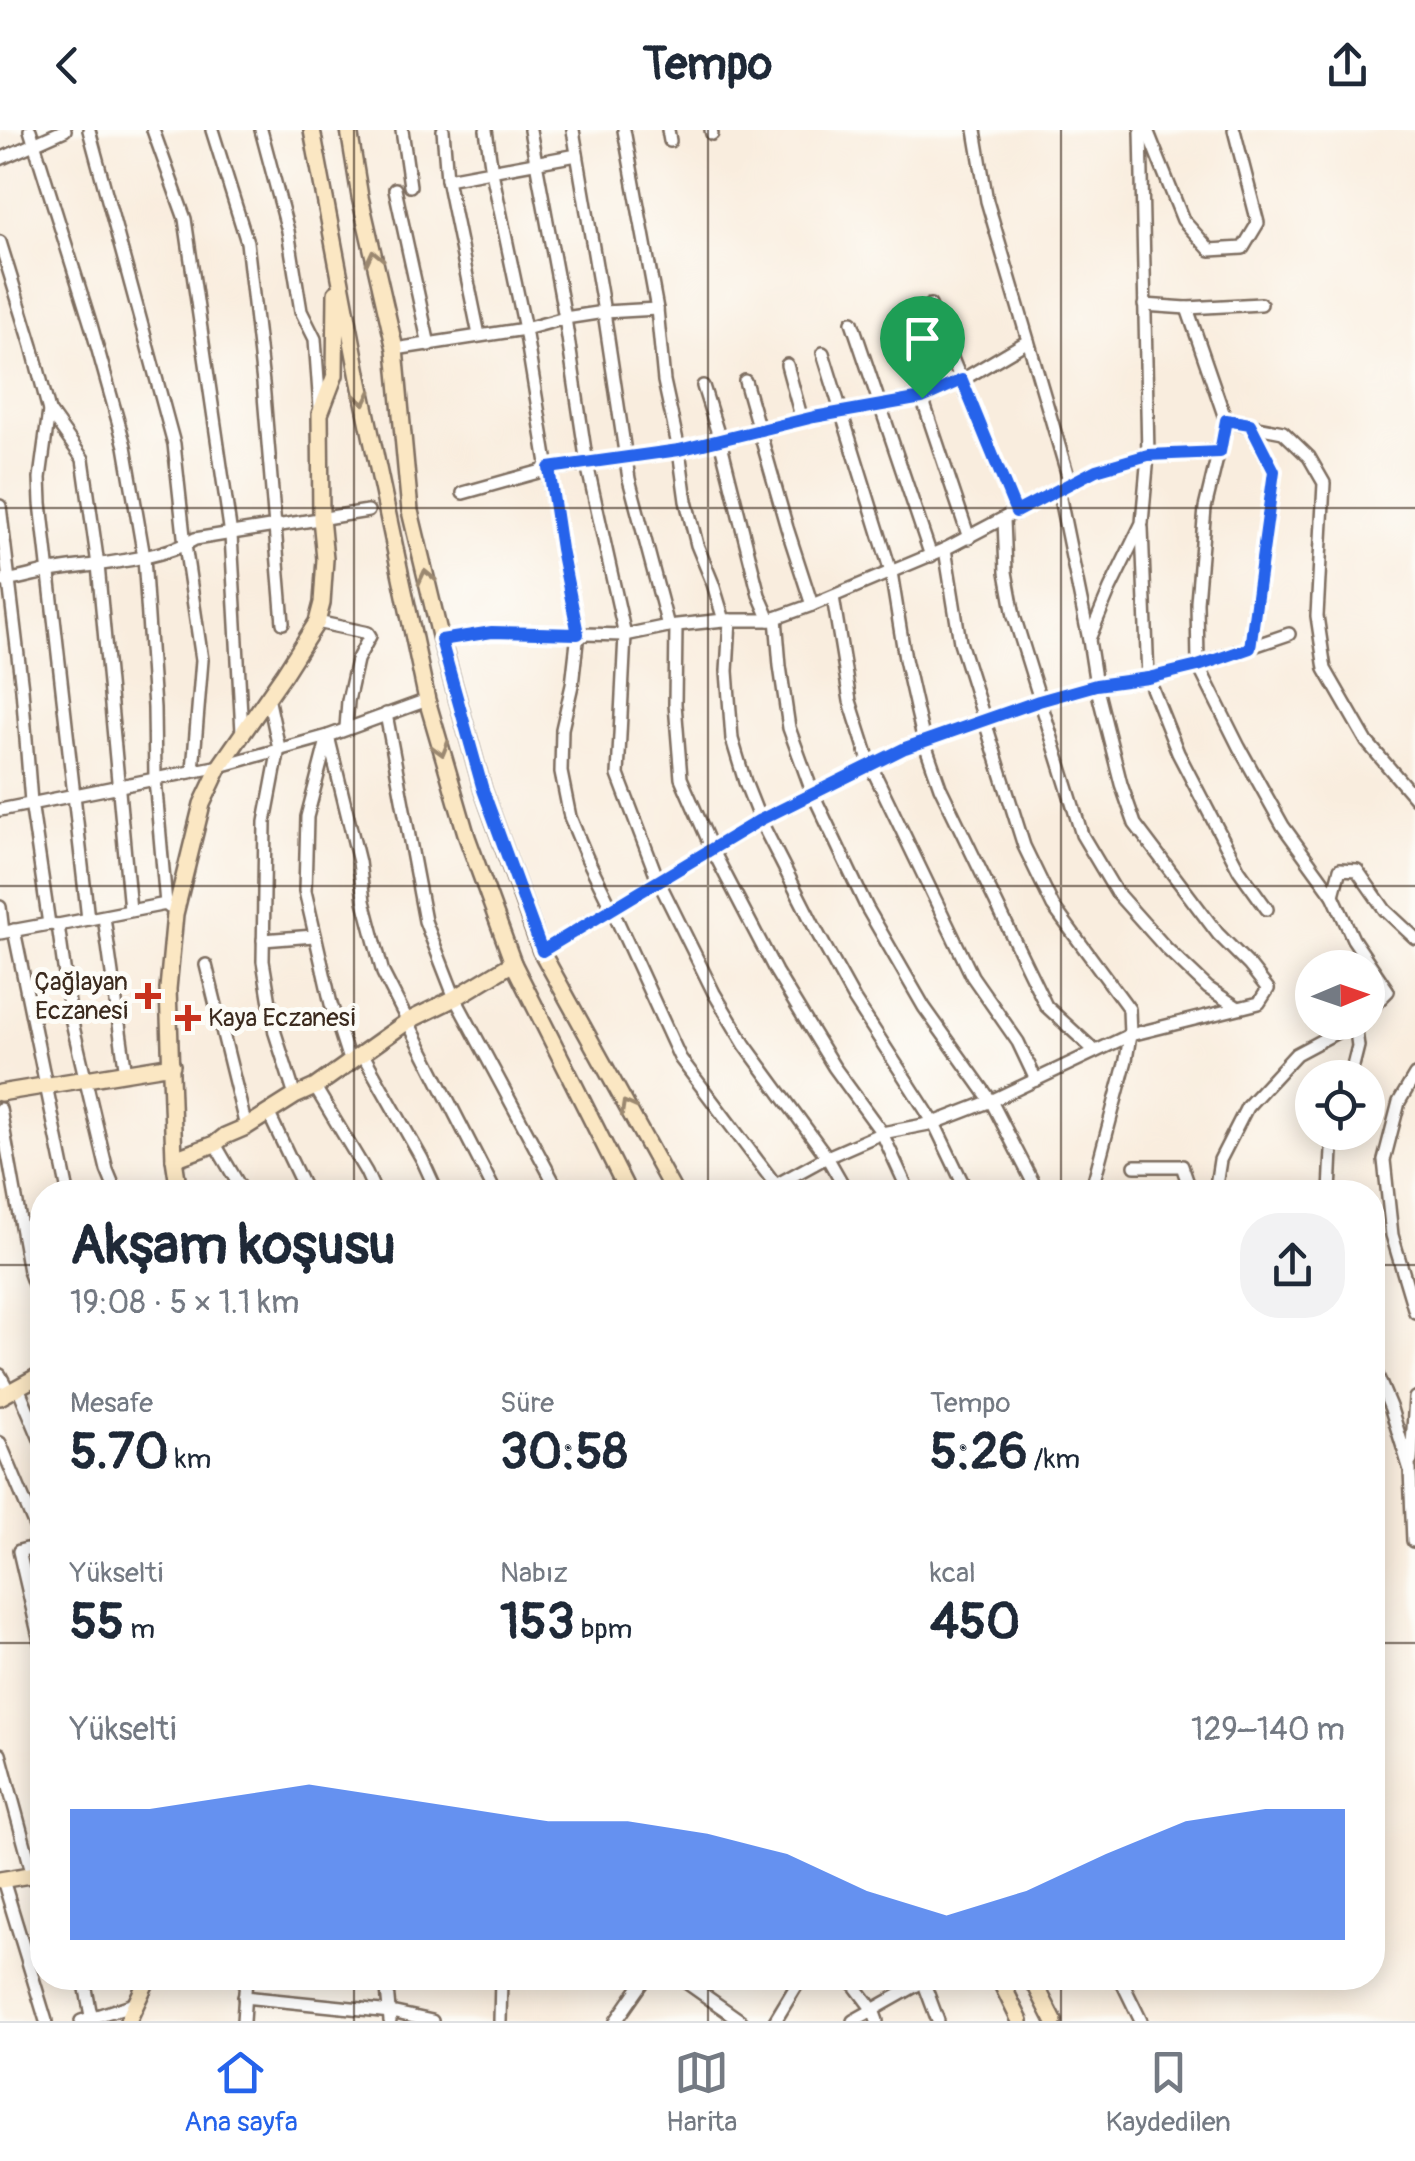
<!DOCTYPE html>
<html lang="tr">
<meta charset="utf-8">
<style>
body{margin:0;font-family:Pangolin,sans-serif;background:#f2f2f3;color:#1f2937;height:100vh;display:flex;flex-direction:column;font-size:38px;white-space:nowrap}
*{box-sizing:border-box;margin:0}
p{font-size:32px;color:#747a83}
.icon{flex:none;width:55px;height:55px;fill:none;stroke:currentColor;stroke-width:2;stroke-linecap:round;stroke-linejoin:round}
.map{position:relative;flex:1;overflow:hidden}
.drawer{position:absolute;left:30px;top:1050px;width:1355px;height:810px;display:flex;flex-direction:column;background:#fff;border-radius:40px;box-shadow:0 5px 25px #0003}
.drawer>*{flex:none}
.needle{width:65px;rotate:88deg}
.controls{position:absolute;left:1295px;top:820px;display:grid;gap:20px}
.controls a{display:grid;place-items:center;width:90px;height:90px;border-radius:50%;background:#fff;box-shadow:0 5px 25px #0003;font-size:50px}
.pin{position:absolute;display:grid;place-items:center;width:85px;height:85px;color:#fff;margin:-102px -42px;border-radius:50% 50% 50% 0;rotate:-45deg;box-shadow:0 0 10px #0007}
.pin .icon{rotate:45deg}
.round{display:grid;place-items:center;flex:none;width:105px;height:105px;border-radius:40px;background:#f2f2f3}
.head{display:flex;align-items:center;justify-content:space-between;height:170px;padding:0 40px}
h1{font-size:55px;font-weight:800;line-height:75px}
.metrics{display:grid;grid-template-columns:repeat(3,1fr);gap:15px;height:170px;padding:10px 40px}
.metrics div{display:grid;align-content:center}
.metrics b{font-size:50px;font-weight:800}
.metrics small{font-size:28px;font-weight:400}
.metrics p{font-size:28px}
.chart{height:280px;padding:20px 40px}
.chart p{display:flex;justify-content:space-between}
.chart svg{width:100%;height:180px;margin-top:10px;fill:#2563eb;opacity:.7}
header{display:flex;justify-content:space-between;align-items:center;height:130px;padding:0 40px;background:#fff;font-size:45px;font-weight:800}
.tabs{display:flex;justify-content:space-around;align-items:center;height:140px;border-top:2px solid #e0e1e3;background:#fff;font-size:28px;color:#747a83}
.tabs a{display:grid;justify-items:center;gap:5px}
.tabs .current{color:#2563eb}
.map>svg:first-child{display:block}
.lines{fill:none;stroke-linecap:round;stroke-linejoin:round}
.street-casing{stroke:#7e6e61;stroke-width:16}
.secondary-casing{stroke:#7e6e61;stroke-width:20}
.street{stroke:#fff;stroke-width:11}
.secondary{stroke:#fbe7c3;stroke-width:15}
.oneway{stroke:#9b8870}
.route-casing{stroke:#fff;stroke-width:20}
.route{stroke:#2563eb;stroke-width:12}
.grid{fill:none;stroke:#3b2a1e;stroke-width:2.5;stroke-opacity:0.55}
.poi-dot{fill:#c8321e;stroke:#fdfcf7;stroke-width:4}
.labels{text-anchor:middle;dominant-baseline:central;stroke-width:10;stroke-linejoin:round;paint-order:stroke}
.poi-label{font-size:25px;fill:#3b2a1e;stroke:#fdfcf7;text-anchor:end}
</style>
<header><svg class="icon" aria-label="back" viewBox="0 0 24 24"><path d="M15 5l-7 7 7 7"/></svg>Tempo<svg class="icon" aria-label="share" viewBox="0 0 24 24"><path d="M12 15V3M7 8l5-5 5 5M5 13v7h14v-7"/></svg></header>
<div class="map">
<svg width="1415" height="1891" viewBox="0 0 1415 1891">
<rect width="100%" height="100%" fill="#fdfcf7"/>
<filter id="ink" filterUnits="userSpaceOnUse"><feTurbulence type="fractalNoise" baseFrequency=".01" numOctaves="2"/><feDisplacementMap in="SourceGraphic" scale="20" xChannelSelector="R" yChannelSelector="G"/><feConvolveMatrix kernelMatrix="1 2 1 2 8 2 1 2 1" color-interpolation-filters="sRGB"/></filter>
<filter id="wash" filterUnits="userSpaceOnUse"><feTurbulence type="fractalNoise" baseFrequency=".0048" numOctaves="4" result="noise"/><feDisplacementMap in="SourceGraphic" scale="40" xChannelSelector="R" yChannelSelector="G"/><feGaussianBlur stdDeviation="2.25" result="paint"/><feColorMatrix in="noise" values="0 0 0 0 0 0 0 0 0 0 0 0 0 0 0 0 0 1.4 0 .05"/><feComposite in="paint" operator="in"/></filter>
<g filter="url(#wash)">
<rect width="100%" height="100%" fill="#f9edde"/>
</g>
<g filter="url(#ink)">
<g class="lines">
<defs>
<g id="street">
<polyline points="30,0 91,195 125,316 144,427 154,578 155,649 166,774"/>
<polyline points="89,0 174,314 185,415 202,530 193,640"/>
<polyline points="153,0 185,89 231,405 242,602"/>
<polyline points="212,0 247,112 263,253 283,493"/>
<polyline points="261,0 288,101 301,181 315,209 320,278"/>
<polyline points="402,0 410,56"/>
<polyline points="443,0 447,49 479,205"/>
<polyline points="486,0 492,42 525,199 561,419 578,503 572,555 562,599 561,642 570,687 587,728 611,777 680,928 781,1062"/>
<polyline points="530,0 565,188 587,334 625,505 618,645 658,750 714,863 745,915 827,1027 847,1062"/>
<polyline points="573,0 604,182 629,349 668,496"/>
<polyline points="624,0 657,179 664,251 679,320 686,371 697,415 713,454 724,490"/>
<polyline points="668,0 670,11"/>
<polyline points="711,0 712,4"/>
<polyline points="975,0 987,71 1070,353"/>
<polyline points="1147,0 1183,90 1210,120 1243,118 1258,93 1234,0"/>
<polyline points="0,29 65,0"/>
<polyline points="447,49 577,25"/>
<polyline points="395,59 429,215"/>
<polyline points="0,112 32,216 49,281 40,348 41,373 88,789"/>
<polyline points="930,175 1016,383"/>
<polyline points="1144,175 1187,178 1261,174"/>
<polyline points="1187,178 1226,291 1205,378 1197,472 1198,535 1239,617 1283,696 1333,765 1353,809 1388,861 1368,881"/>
<polyline points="895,187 969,408"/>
<polyline points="852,192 931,426"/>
<polyline points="395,219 525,199 565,188 604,182 657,179"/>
<polyline points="823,223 891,442 905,529 917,582 924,611 940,657 1046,876 1095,921"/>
<polyline points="787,235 802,290"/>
<polyline points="745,251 787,398 812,475"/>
<polyline points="703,256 720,310 759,465 770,490"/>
<polyline points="49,281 83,329 98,435 130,780"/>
<polyline points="1226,291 1283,302 1309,327 1324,353 1317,486 1325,539 1367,612 1415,668"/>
<polyline points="1250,294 1274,341 1250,517"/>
<polyline points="463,363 549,339 679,320 814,287 922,267 962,250 1028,211"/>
<polyline points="0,376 22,559 31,672 49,794"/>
<polyline points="1004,389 1006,442 1014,486 1082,705 1116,762 1166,818 1208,858 1237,877"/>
<polyline points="1142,398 1148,548 1178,623 1239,740 1267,779"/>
<polyline points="945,419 960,512 1024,716 1053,776 1129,879 1130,905 1126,930 1091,1062"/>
<path d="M4,451C20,449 35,444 50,441C93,434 158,431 195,409L368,381"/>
<polyline points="833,467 850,571 870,634 972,846 1018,912 1036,950"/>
<polyline points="776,488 780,536 789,598 813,664 867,778 924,877 991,971 1038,1062"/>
<polyline points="730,490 727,541 732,609 745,652 760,690 818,804 854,869 934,993 967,1062"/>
<polyline points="317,492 368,503 370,506 357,530 348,571 346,598"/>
<polyline points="676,496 675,574 681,648 712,719 776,842 834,937 882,1003 909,1062"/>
<polyline points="1089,509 1110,459 1142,393 1148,325 1141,0"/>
<polyline points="441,510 492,502 625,505 668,496 724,490 770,490 812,475 945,419 1095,340 1148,325 1220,322"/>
<polyline points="268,567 279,618 265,692 263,831 275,903 295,966"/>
<polyline points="386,584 425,791 455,868 559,1062"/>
<polyline points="328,606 359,732 364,771 383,843 495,1062"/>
<polyline points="327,610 307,687 305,761 331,874 350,933"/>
<polyline points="0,680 220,636 328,606 427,570"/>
<polyline points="1333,765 1340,739 1357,740 1385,780 1415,808"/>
<polyline points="0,777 3,802"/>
<polyline points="104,787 126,944"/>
<polyline points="58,795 71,888 107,1040 116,1062"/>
<polyline points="14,800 68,1062"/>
<polyline points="0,803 49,794 58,795 166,774 169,777"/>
<polyline points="263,810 314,806"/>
<polyline points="541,821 760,690 905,618 1039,571 1096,555 1148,548 1198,535 1289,504"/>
<polyline points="206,835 246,997"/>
<polyline points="362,923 422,1029 437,1062"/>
<polyline points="1415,945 1399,972 1384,1030 1392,1105 1415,1182"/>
<polyline points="1350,948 1358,916 1355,894"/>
<polyline points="315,957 366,1042 375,1062"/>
<polyline points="0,979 29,1141 42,1176"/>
<polyline points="268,982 306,1062"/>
<polyline points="215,1014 243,1062"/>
<polyline points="1135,1036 1182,1036 1191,1062"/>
<polyline points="763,1062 827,1027 882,1003 934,993 991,971 1130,905 1259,873 1268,859 1249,835 1218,804 1135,694 1121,654 1096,555 1089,510 1058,359"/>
<polyline points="1215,1062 1220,1030 1247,977 1296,924 1356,892"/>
<polyline points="1330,1062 1332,1020 1337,1002"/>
<polyline points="1372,1233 1391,1279 1410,1340 1413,1411"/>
<polyline points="0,1245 9,1262"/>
<polyline points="18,1257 42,1314"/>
<polyline points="0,1313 42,1413"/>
<polyline points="1411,1331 1415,1268"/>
<polyline points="42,1415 19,1421 42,1520"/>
<polyline points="0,1624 33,1745"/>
<polyline points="3,1750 46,1891"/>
<polyline points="84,1848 91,1886"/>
<polyline points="386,1848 390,1891"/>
<polyline points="680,1848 741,1891"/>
<polyline points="849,1848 873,1880 877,1891"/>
<polyline points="922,1848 938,1891"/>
<polyline points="1120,1848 1141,1891"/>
<polyline points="244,1867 391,1882 432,1891"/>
<polyline points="81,1891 137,1873"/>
<polyline points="243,1891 246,1848"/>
<polyline points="500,1891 501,1848"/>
<polyline points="616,1891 646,1848"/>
<polyline points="775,1891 801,1848"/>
<polyline points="853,1891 924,1851"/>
</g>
<g id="secondary">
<polyline points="312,0 359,248 427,570 467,707 513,833 628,1062"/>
<polyline points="349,0 360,67 395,219 410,381 441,510 483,660 541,821 674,1062"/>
<polyline points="0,963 172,935"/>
<polyline points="174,1029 215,1014 225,1006 246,997 295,966 315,957 408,891 455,868 513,833"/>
<polyline points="179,1062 174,1029 168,859 175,784 202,674 220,636 284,544 317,492 322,473 325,429 321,388 320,284 335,245 336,163"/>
<polyline points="0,1267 42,1244"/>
<polyline points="0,1750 42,1743"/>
<polyline points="999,1848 1020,1891"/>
<polyline points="1032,1848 1054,1891"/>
<polyline points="128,1891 148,1848"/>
</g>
</defs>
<use href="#street" class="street-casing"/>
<use href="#secondary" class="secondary-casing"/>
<use href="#street" class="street"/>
<use href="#secondary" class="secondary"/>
</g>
<defs><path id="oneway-chevron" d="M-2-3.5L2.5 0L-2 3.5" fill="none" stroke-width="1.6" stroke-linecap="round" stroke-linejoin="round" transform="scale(2.5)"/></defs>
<g class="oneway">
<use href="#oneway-chevron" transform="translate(374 127) rotate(-103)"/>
<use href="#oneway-chevron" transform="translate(363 268) rotate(78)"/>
<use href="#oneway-chevron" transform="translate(426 447) rotate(-103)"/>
<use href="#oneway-chevron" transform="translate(441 619) rotate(74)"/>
<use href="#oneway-chevron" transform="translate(627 977) rotate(-119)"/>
</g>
</g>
<g class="lines" filter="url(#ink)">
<defs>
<polygon id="route" points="962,250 1016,382 1096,340 1148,325 1220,322 1226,290 1250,294 1274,341 1250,518 1198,536 1148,548 1096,555 1039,571 905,618 760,690 542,821 483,660 441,510 492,502 578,504 561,419 549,338 679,320 814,287 922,268"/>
</defs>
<use href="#route" class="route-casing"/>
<use href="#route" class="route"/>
</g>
<path class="grid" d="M354,0V1062M708,0V1062M1061,0V1062M0,378H1415M0,756H1415M0,1135H42M1372,1135H1415M0,1513H42M1372,1513H1415M354,1848V1891M708,1848V1891M1061,1848V1891"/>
<g class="poi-dot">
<path d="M143 851h10v10h10v10h-10v10h-10v-10h-10v-10h10z"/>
<path d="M183 873h10v10h10v10h-10v10h-10v-10h-10v-10h10z"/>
</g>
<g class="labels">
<g class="poi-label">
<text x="128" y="852">Çağlayan<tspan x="128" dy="29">Eczanesi</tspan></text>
<text x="208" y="888" text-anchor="start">Kaya Eczanesi</text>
</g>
</g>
</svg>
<div class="controls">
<a><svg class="needle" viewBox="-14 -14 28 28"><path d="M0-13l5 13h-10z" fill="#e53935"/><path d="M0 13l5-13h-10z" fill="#747a83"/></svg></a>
<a><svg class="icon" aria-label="locate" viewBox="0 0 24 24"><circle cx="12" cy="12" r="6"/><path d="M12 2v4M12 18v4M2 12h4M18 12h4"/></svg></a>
</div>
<div class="pin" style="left:922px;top:268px;background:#1e9e55"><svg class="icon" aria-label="arrive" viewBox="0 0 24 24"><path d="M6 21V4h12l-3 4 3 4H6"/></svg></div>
<section class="drawer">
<div class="head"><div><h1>Akşam koşusu</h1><p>19:08 · 5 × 1.1 km</p></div><a class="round"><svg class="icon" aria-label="share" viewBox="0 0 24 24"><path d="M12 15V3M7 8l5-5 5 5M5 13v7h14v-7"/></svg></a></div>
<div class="metrics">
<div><p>Mesafe</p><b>5.70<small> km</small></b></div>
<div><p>Süre</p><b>30:58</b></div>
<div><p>Tempo</p><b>5:26<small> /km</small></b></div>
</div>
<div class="metrics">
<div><p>Yükselti</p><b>55<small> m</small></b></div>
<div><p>Nabız</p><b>153<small> bpm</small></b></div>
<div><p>kcal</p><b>450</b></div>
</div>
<div class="chart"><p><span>Yükselti</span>129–140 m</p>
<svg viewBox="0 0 160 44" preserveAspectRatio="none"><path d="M0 44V12L10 12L20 9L30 6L40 9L50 12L60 15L70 15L80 18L90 23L100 32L110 38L120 32L130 23L140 15L150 12L160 12V44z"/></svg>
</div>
</section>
</div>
<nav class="tabs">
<a class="current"><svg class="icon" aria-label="home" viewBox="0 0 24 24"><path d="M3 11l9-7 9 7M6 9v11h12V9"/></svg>Ana sayfa</a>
<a><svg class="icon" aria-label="map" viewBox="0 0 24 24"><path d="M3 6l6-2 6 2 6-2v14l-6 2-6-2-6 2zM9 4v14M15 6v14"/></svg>Harita</a>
<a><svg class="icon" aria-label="saved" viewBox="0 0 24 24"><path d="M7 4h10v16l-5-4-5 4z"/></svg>Kaydedilen</a>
</nav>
